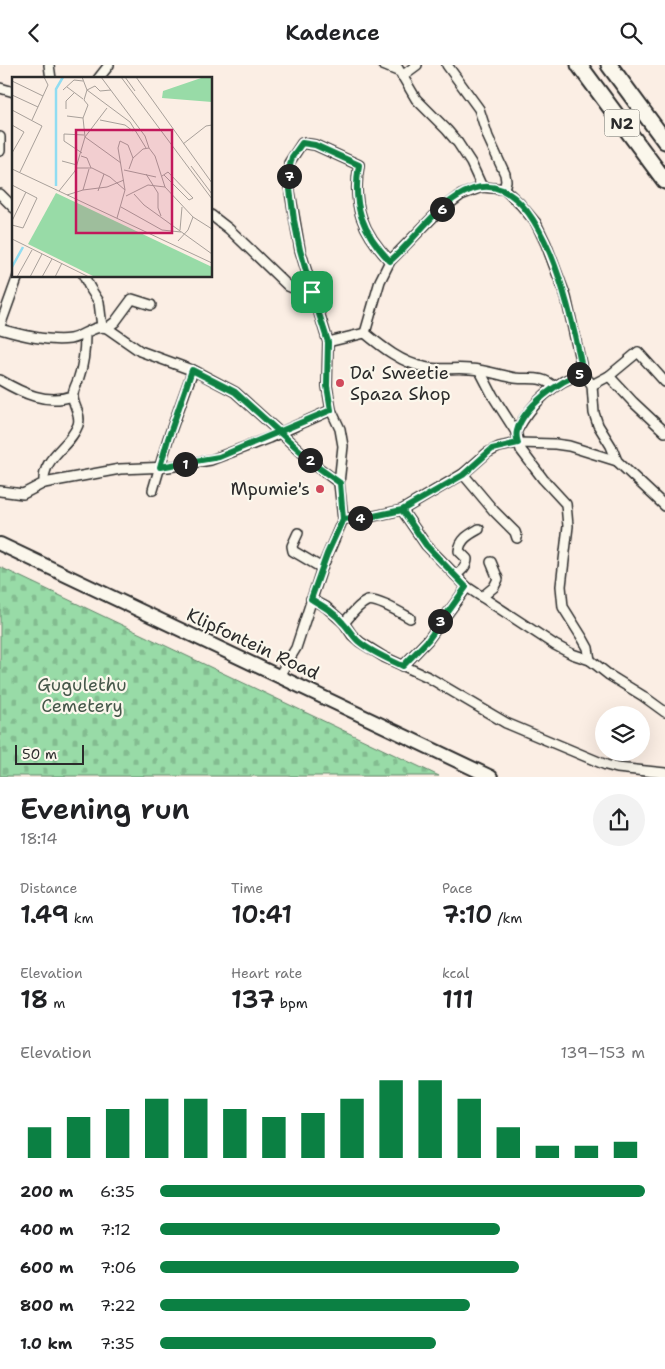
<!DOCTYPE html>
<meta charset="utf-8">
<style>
body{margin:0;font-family:"Shantell Sans",sans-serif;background:#f2f2f2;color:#202124;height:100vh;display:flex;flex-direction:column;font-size:19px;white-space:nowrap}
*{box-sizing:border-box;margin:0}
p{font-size:16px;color:#757577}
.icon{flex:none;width:28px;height:28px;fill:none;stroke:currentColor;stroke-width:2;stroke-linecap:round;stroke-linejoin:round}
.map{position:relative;height:712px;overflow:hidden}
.drawer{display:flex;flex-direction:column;background:#fff;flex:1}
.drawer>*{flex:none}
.buttons{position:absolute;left:595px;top:641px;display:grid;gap:10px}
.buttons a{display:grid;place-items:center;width:55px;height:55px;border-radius:50%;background:#fff;box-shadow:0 5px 20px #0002;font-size:25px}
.scale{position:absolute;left:15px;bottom:12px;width:69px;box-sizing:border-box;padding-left:5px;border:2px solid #2b2b2b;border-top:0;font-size:14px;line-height:18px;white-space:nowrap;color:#2b2b2b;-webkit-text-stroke:4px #fbf7ec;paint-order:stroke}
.pin{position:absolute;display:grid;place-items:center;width:42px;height:42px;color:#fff;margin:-21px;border-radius:10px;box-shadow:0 2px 8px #0006}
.km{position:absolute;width:25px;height:25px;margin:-12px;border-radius:50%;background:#222;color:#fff;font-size:14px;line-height:25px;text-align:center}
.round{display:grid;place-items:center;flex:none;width:52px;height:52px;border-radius:26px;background:#f2f2f2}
.overview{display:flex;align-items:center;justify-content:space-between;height:85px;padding:0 20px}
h1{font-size:28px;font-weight:600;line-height:38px}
.metrics{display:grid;grid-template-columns:repeat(3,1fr);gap:8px;height:85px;padding:5px 20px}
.metrics div{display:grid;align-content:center}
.metrics b{font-size:25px;font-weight:600}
.metrics small{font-size:14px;font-weight:400}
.metrics p{font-size:14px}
.chart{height:140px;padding:10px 20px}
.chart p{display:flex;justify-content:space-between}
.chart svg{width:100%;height:90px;margin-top:5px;stroke:#0b8043;stroke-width:6}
ul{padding:0 20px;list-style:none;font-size:16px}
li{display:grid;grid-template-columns:80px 60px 1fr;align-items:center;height:38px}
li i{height:12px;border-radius:6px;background:#0b8043}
header{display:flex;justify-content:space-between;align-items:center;height:65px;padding:0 20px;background:#fff;font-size:22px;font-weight:600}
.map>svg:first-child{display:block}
.cemetery{fill:url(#cemetery-stones);stroke:#628369}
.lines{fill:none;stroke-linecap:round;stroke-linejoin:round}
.minor-casing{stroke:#2b2b2b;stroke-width:12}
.secondary-casing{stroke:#2b2b2b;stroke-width:16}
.motorway-casing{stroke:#2b2b2b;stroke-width:19}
.minor{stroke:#fbf7ec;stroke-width:9}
.secondary{stroke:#fbf7ec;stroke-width:12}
.motorway{stroke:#fbf7ec;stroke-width:15}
.route-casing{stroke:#fff;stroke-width:10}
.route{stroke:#0b8043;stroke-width:6}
.poi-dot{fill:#d1495b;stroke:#fbf7ec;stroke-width:2}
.labels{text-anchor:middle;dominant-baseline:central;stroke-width:4.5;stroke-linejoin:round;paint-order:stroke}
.shield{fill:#fbf7ec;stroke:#696865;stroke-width:1}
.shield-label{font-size:16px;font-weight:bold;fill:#2b2b2b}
.poi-label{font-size:18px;fill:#2b2b2b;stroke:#fbf7ec;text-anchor:start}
.street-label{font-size:18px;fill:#2b2b2b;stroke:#fbf7ec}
.park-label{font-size:18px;fill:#46574a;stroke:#fbf7ec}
.inset-river{fill:none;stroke:#91ddf2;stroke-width:2.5}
.inset-road{fill:none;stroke:#a8a09a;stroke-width:1}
.view{fill:#c2185b;fill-opacity:0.15;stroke:#c2185b;stroke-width:2.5}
.inset-edge{fill:none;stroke:#2b2b2b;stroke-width:2.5}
</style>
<header><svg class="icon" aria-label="back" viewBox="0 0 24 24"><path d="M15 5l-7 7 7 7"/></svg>Kadence<svg class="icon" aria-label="search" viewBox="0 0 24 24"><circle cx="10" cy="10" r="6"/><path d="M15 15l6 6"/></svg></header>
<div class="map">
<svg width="665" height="712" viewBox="0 0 665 712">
<defs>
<pattern id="cemetery-stones" width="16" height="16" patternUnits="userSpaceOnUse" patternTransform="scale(1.25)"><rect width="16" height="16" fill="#98dba7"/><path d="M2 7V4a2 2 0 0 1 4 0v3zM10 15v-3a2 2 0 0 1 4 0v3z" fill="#83bc90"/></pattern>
</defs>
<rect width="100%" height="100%" fill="#fbeee4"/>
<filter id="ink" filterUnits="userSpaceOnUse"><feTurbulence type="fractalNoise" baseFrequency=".02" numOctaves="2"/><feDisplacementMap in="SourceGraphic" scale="10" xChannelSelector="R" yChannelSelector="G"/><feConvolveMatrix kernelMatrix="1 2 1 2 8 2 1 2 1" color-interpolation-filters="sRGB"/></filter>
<g filter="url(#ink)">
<polygon class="cemetery" points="0,502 439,711 0,711"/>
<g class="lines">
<defs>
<g id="minor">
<polyline points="49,0 51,14"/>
<polyline points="383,0 400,7"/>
<polyline points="396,0 416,34 447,65 458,78 471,98 482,122"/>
<polyline points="447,0 479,44 488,72 505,109 506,116 504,124"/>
<polyline points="402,11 417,0"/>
<polyline points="98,14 109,0"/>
<polyline points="0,23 14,27"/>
<polyline points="0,72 0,86"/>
<polyline points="0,129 14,143"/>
<polyline points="211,150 229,164 288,221 302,227 312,227"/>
<polyline points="84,211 90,223 99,237 102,262"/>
<polyline points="0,261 18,211"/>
<polyline points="107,263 115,257 132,234 151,240"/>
<path d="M0,264C21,270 48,277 70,274C83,272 94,259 107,263L140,286L197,307L235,327L319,403L339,418L343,454L322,503L296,583L279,611"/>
<polyline points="365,268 380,216 390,196 436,149 461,130 482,122 504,124 520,139 536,158 546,179 566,232 583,308 592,320 594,348 598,360 611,381 617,396 665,441"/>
<path d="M365,268C382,282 402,298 424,302C439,306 455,302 470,304C485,305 500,310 515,313C529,315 543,310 554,322"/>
<polyline points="328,277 365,268"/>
<polyline points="480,306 493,331 516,367 521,385 543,414 566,439 568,461 561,521 563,542 583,574 588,583 590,595"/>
<polyline points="609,311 633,337 665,367"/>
<path d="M0,315C22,328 47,340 72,331"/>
<polyline points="592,320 609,311 638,287 665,317"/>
<path d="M516,367C531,340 553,317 583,308"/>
<polyline points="463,409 494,446 515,467 517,473"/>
<polyline points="44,418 120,404 168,402 211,395 269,373 331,345"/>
<path d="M339,418L343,381L340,364L331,345L327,321L328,277L300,185L289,121V98L302,78L315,80L359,100C352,140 362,167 390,196"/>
<polyline points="153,425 168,374 193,305"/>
<path d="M0,426L23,429L44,418C42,392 70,382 78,360C82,349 72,340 73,330C73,324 78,317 79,312C84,298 85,284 85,270"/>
<polyline points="402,445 426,480 467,522 555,580 572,589 590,595 609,610 643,631 665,647"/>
<polyline points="343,454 374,451 402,445 463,409 487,388 499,382 518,378 555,379 569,381 617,396"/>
<polyline points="298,468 292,481 293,486 322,503"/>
<path d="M455,510C461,507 467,501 467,494L459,486C460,474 470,469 479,464"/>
<polyline points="482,532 494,522 498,514 491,497"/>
<polyline points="311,534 326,542 344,558 352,570 360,577 384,592 428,612 506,658 606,700 617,703 665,708"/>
<path d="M344,558C350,551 358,540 367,536C376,533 401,548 410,553"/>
<polyline points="403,601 428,575 467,522"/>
</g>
<polyline id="secondary" points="0,479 491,712"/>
<g id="motorway">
<polyline points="579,0 665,116"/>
<polyline points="609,0 665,76"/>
</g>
</defs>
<use href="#minor" class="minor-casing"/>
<use href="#secondary" class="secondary-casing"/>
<use href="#motorway" class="motorway-casing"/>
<use href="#minor" class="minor"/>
<use href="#secondary" class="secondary"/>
<use href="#motorway" class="motorway"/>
</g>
</g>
<g class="lines" filter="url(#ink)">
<defs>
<path id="route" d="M312,227L328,277L327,321L331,345L219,392L160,402L168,374L192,305L235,327L319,403L340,418L343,454L374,451L402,445L426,480L466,522L428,575L403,601C388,594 371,587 358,576C352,570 348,563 343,558C334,547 323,541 311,534L327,489L343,454L374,451L402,445L463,410L492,384L518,378C517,375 516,370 517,366C523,342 560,315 583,308C574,262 543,101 473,124C438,136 417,173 390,196C362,167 352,140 359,100L315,80L302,78L292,92L288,109L294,155L300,185L312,227"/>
</defs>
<use href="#route" class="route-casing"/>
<use href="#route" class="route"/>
</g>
<g class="poi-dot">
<circle cx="340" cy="318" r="5"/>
<circle cx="320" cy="424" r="5"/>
</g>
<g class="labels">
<rect class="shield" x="604.5" y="44.5" width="35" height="27" rx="4"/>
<g class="shield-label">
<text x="622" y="58">N2</text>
</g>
<g class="poi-label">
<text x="350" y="308">Da' Sweetie<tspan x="350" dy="21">Spaza Shop</tspan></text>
<text x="310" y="424" text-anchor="end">Mpumie's</text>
</g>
<g class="street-label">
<text transform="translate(253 579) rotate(25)">Klipfontein Road</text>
</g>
<g class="park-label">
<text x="82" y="620">Gugulethu<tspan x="82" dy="21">Cemetery</tspan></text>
</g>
</g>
<g transform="translate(12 12)">
<rect width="200" height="200" fill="#fbeee4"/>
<path d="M192,0H200V25L150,21L151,14Z" fill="#98dba7"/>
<path d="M44,116L200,190V200H83L16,167Z" fill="#98dba7"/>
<path class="inset-river" d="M44,109V12L51,0M0,190L11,170"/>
<path class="inset-road" d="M70,0L75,13L72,23L76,28L71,41L73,60L109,86M89,0L133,59L137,71M109,0L200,122M113,0L123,14M124,0L200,106M0,4L31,19M55,10L71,22M51,13L62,3L71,4M99,13L88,14L83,9L75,13L118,45L134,71M0,18L26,30M54,32V24L62,16M0,33L30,49L8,95M55,39L71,41M20,43L36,8L32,0M88,43L113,48L121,54M0,48L12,55L0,76M171,67L194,49L200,48M70,76L52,64V57L72,58M69,79L75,81L79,91M50,84L65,88M179,89L200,117M64,91H80L98,100L113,113L105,141M0,92L200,186M117,92L121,81L131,72L137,71L143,79L153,110L181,140L200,152M112,93L144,100M134,97L146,116V131L149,139M152,98L177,123L181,121M150,99L156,95L181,121M0,108L25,121L11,151L0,148M71,113L95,110L112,103M113,113L106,71L108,64L116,68L121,81M47,114L63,94L73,60L95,31M86,114L92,97M122,117L132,128L200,177M55,118L71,113L77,92M114,119L136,108L153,110M109,130L150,153L169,155M0,144L14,115M168,153L170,130M0,162L77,200M166,164L176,153L181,140M5,200L20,173M18,200L30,177M30,200L40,182M43,200L50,186"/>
<path class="view" d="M64,53H160V156H64Z"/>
<rect width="200" height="200" class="inset-edge"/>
</g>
</svg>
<div class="buttons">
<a><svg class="icon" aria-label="layers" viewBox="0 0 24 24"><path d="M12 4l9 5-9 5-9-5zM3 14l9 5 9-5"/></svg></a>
</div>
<div class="scale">50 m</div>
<div class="pin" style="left:312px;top:227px;background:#1e9e55"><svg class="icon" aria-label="arrive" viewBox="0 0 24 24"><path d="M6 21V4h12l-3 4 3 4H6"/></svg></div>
<b class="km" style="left:185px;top:399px">1</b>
<b class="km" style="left:310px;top:395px">2</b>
<b class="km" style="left:440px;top:556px">3</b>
<b class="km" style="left:360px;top:453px">4</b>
<b class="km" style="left:579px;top:309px">5</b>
<b class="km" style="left:442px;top:144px">6</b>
<b class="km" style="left:289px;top:111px">7</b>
</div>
<section class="drawer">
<div class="overview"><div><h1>Evening run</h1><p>18:14</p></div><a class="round"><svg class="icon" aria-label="share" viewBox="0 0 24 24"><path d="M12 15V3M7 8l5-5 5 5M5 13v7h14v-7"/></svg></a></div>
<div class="metrics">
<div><p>Distance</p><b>1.49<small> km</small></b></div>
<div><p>Time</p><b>10:41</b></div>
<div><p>Pace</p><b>7:10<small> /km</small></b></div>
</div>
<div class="metrics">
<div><p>Elevation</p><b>18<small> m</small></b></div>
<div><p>Heart rate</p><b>137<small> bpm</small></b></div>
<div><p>kcal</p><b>111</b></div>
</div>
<div class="chart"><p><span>Elevation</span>139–153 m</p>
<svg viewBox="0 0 160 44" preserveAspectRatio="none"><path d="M5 44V29M15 44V24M25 44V20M35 44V15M45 44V15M55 44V20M65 44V24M75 44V22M85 44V15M95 44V6M105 44V6M115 44V15M125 44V29M135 44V38M145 44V38M155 44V36"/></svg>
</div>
<ul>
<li><b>200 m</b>6:35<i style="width:100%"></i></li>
<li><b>400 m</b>7:12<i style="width:70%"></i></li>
<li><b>600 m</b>7:06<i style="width:74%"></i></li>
<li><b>800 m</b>7:22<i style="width:64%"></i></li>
<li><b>1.0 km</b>7:35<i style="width:57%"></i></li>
</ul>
</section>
